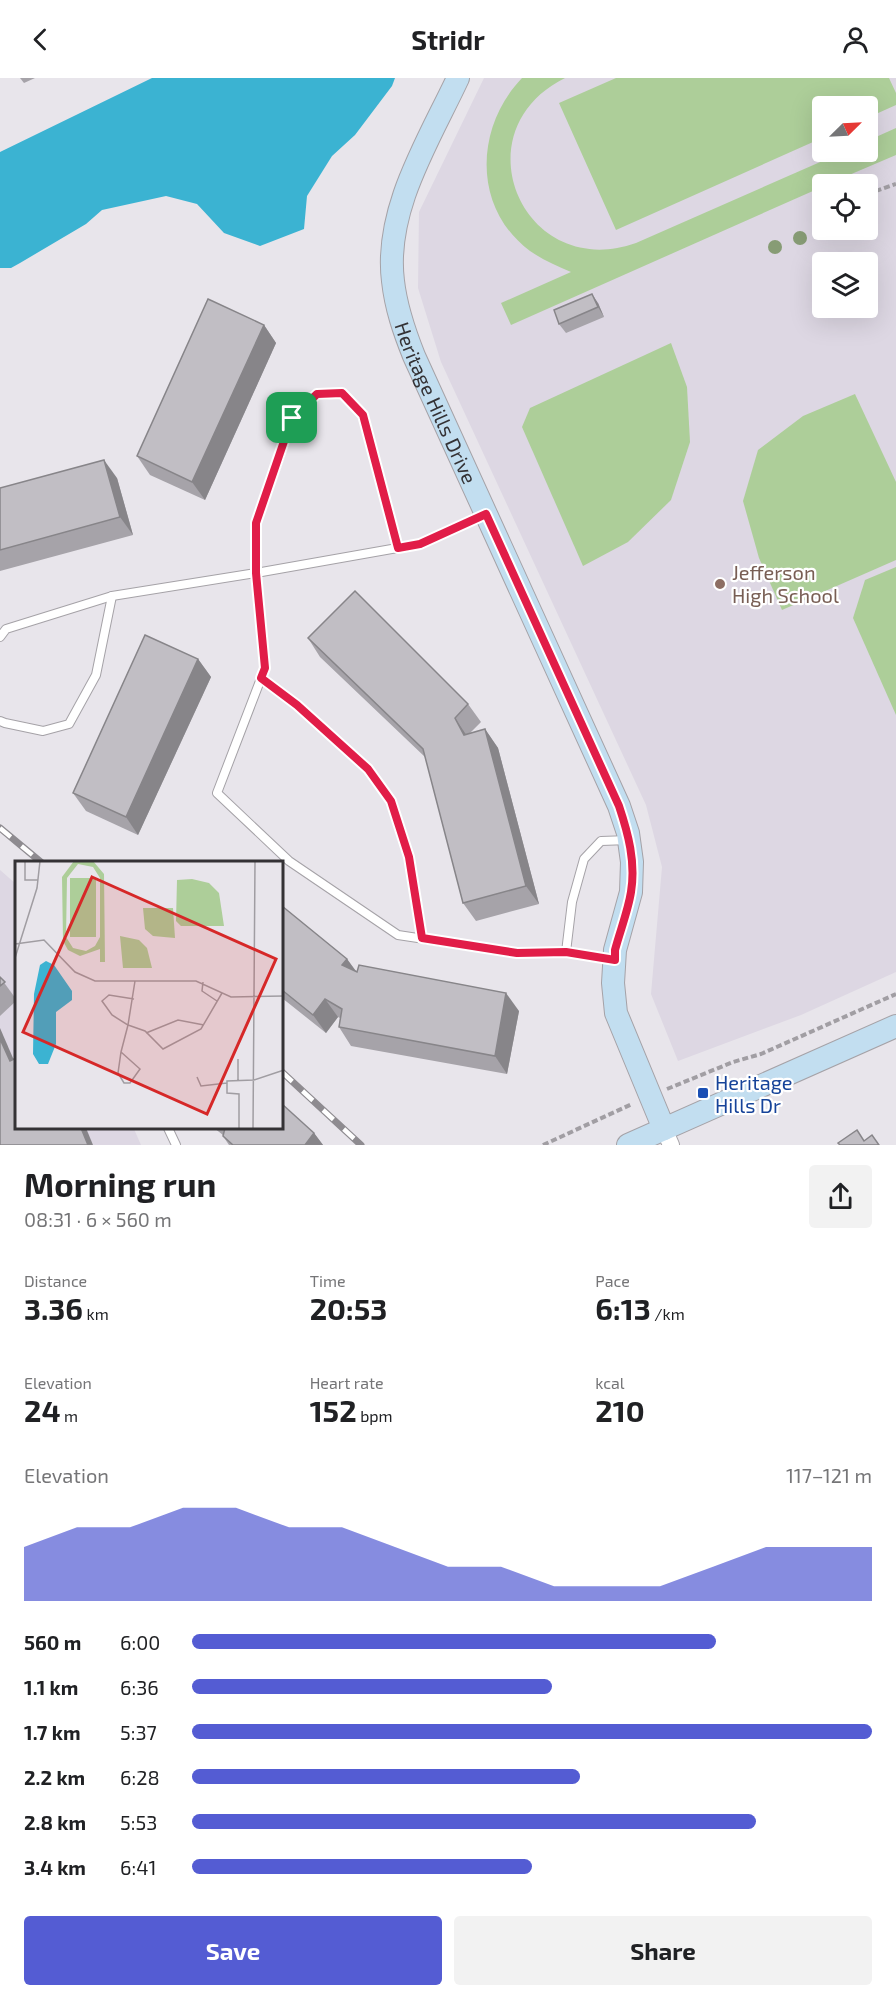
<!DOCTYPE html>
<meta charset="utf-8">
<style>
body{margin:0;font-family:"Exo 2",sans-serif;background:#f2f2f2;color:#202124;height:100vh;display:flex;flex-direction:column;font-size:22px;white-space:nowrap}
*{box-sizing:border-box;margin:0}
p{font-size:20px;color:#757577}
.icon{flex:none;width:33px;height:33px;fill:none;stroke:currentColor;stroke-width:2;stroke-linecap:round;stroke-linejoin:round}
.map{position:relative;height:1067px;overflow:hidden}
.drawer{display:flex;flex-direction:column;background:#fff;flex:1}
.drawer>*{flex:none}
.needle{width:39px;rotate:66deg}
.tools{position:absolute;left:812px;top:18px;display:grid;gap:12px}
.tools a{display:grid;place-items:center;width:66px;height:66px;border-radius:6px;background:#fff;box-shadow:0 6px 24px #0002;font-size:30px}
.pin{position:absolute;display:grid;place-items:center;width:51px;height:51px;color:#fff;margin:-26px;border-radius:12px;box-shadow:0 3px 9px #0006}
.round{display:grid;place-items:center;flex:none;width:63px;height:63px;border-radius:6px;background:#f2f2f2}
.headline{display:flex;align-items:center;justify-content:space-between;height:102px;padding:0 24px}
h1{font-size:33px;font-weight:700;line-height:45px}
.stats{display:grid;grid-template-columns:repeat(3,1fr);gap:9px;height:102px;padding:6px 24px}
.stats div{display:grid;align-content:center}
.stats b{font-size:30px;font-weight:700}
.stats small{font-size:16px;font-weight:400}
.stats p{font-size:16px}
.chart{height:168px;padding:12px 24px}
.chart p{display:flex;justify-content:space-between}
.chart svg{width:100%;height:108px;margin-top:6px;fill:#545cd3;opacity:.7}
.primary-button{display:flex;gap:12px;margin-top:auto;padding:12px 24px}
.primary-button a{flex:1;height:69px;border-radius:6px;background:#545cd3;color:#fff;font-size:24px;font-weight:700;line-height:69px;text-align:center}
.primary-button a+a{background:#f2f2f2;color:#202124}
ul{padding:0 24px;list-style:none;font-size:20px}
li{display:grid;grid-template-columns:96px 72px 1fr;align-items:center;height:45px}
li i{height:15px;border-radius:8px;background:#545cd3}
header{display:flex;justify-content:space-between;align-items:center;height:78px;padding:0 24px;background:#fff;font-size:27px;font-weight:700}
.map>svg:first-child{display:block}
.built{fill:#ddd7e3;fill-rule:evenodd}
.green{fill:#adce99}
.water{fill:#3bb3d2}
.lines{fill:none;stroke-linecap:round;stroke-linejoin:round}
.lane-casing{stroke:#a5a2a7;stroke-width:10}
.street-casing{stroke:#a5a2a7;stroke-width:18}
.secondary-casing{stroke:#a5a2a7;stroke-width:24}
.path{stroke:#a19ea3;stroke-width:4;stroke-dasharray:6 3;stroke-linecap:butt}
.lane{stroke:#fff;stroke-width:8}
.street{stroke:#fff;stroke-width:16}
.secondary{stroke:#c2def0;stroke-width:22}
.rail-casing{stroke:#8e8b90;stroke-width:7}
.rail{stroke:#fff;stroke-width:4.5;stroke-dasharray:14;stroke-linecap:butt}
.tree{fill:#879c75}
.wall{fill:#a6a3a9}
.shaded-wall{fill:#878589}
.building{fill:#c1bec4;stroke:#878589;stroke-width:1.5}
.route-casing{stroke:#fff;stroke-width:12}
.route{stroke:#e11d48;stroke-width:8}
.education-dot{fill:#8d6e63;stroke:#fff;stroke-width:2}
.transit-dot{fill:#1a4fb4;stroke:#fff;stroke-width:2}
.labels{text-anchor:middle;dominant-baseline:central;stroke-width:4.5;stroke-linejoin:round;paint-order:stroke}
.street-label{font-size:20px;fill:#343235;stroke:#fff}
.education-label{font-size:20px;fill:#785e54;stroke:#fff;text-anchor:start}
.transit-label{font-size:20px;fill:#164399;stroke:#fff;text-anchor:start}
.inset-road{fill:none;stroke:#a09da2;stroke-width:1.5}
.view{fill:#d62828;fill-opacity:0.15;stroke:#d62828;stroke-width:3}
.inset-edge{fill:none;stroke:#343235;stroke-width:3}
</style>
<header><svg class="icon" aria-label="back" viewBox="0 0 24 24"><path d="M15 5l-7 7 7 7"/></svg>Stridr<svg class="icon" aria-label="person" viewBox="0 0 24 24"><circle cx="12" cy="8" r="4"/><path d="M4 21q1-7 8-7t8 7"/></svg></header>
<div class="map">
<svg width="896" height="1067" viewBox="0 0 896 1067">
<rect width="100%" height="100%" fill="#e8e5eb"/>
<g class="built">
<path d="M484,0H896V894L801,937L678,983L651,916L662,789L646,727L441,284L418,210L419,134ZM822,28H867V74H822ZM822,106H867V152H822ZM822,184H867V230H822Z"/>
<polygon points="0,792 16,806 16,1050 134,1051 141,1067 0,1067"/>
</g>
<g class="green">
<path d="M522,0H565C458,53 523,205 636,165L843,74H867V63L896,50V77L828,106H822V109L511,247L501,225L571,194C557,188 543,182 530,173C472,130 475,49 522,0Z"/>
<polygon points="616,0 889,0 896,15 896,27 867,40 867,28 822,28 822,60 616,152 559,25"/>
<polygon points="671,265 687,309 690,364 671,422 628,464 583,488 522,349 530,330"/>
<polygon points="855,316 896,404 896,482 782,532 759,480 743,423 758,372 803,338"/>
<polygon points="896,489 896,637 853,540 865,502"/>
</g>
<polygon class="water" points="152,0 395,0 392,8 355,57 332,78 307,118 304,151 260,168 224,155 197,126 166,118 102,132 86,146 20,185 11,190 0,190 0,74"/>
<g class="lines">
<defs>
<g id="lane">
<polyline points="485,436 420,466 256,495 265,590 217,715 289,783 398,857 517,875 566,874 612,881"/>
<polyline points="0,559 6,551 112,518 256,495 256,445 293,340 317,317 341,315 363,337 398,470"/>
<polyline points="261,600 297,627 368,691 391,723 409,779 422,860"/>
<polyline points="0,643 5,645 43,653 69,646 96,597 112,518"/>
<polyline points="566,874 572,824 584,781 601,763 629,762"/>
<polyline points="168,1050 176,1067"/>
</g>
<polyline id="street" points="664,1051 671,1067"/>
<g id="secondary">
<path id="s1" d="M458,0C429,62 384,132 393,203C396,230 404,253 414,278L619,728L628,755L632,784L631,814L615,872L613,905L616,935L664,1051"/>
<polyline points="628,1067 896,948"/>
</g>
</defs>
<use href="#lane" class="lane-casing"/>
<use href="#street" class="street-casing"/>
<use href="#secondary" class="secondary-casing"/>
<g class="path">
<polyline points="867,116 896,106"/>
<polyline points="667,1011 733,984 761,976 896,916"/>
<polyline points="543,1067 632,1026"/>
</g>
<use href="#lane" class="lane"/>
<use href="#street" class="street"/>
<use href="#secondary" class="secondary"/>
<defs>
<g id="rail">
<polyline points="0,750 42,785"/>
<polyline points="282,994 361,1067"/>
</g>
</defs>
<use href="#rail" class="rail-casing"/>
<use href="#rail" class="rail"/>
</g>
<g class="tree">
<circle cx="800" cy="160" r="7"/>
<circle cx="775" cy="169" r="7"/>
</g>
<g class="wall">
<polygon points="20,0 35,0 24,5"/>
<polygon points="598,225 604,239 566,255 559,246"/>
<polygon points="264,247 276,265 205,422 150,397 137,378"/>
<polygon points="117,400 133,457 0,493 0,410"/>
<polygon points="308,560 468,626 481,644 469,656 485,651 498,670 539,826 476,843 463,825 425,679 320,579"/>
<polygon points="198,581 211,599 138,757 86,733 73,715"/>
<polygon points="282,828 347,881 356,893 519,933 507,996 351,968 339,949 340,940 338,939 326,955 282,920"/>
<polygon points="0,899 16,921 16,923 0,938"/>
<polygon points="214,1050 282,1050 314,1055 323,1067 229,1067 223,1058 223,1057"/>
</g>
<g class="shaded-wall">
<polygon points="592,216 598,225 604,239 598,229"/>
<polygon points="264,247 276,265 205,422 192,404"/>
<polygon points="104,382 117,400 133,457 120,439"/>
<polygon points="198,581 211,599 138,757 126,739"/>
<polygon points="455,640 467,658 464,657"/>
<polygon points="485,651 498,670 539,826 526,808"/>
<polygon points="347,881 360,899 342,887"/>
<polygon points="506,915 519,933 507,996 495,978"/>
<polygon points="325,921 338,939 326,955 313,937"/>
<polygon points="0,950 16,987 10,983 0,961"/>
<polygon points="81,1050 86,1050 93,1067 88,1067"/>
<polygon points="314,1055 323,1067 305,1067"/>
</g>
<g class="building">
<polygon points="592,216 598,229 559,246 554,232"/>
<polygon points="208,221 264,247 192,404 137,378"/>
<polygon points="104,382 120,439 0,472 0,410"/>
<polygon points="355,513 468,626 455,640 464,657 485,651 526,808 463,825 423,671 308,560"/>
<polygon points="145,557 198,581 126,739 73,715"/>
<polygon points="282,828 347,881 342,887 357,894 359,887 506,915 495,978 339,949 342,931 325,921 313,937 282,912"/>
<polygon points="0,899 5,904 0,908"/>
<polygon points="0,961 10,983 16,980 16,1050 81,1050 88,1067 0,1067"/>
<polygon points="282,1026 314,1055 305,1067 233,1067 223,1058 225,1050 282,1050"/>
<polygon points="857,1052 864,1063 872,1057 879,1067 840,1067 838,1065"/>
</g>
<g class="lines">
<defs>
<path id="route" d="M342,315L363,337L398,470L420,466L486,436L619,728C628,755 636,784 631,814C628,833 620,853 615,872V882L566,874L517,875L422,860L409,779L391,723L368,691L297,627L261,600L265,590L256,495V445L292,340L317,316Z"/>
</defs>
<use href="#route" class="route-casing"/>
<use href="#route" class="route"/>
</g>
<circle class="education-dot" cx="720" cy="506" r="6"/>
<rect class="transit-dot" x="697" y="1009" width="12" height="12" rx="3"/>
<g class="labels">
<g class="street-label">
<text stroke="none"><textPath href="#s1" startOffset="346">Heritage Hills Drive</textPath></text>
</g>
<g class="education-label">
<text x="732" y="494">Jefferson<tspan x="732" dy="23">High School</tspan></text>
</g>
<g class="transit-label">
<text x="715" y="1004">Heritage<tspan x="715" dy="23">Hills Dr</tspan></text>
</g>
</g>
<g transform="translate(15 783)">
<rect width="268" height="268" fill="#e8e5eb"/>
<path d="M59,0H78L89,13L90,101H85V88L65,95L53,89L48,80L47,16ZM63,3L78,6L85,17V76L80,85L71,90L58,87L51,76L52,17ZM55,17H81V76H55ZM177,18L194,22L204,32L209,65H166L161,60L162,19ZM128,47H158L160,77L138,75L130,68ZM105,75L124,79L132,87L137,107H108Z" fill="#adce99" fill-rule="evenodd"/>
<path d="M31,100L39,104L57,130V139L41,151V183L33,203H24L18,193L19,133L25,104Z" fill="#3bb3d2"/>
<path class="inset-road" d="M10,0V19H23M0,83L29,79L60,111L80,120H181L216,136L269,135M0,97L22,27L25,0M120,120L113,164L130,170L148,188L186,168L207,132M188,121L187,130L202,140M131,172L163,159L189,164M106,191L125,208L115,222H109L103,212L106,191L113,164L97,154L87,140L94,134L119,138M223,198V220M182,216L186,225L212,222M224,268V233L212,232V220L239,219L269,209M238,268L240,0"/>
<path class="view" d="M77,16L261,98L192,253L8,171Z"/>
<rect width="268" height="268" class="inset-edge"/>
</g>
</svg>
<div class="tools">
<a><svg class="needle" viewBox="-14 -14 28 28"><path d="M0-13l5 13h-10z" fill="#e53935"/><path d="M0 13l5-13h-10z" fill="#757577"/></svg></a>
<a><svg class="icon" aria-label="locate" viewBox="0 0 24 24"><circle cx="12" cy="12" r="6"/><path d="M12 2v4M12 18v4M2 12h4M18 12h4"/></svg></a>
<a><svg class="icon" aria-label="layers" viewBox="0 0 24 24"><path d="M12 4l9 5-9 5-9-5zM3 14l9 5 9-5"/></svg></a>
</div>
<div class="pin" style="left:292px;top:340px;background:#1e9e55"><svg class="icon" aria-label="arrive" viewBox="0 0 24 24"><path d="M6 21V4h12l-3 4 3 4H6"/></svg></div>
</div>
<section class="drawer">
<div class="headline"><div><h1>Morning run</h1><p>08:31 · 6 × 560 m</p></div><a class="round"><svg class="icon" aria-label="share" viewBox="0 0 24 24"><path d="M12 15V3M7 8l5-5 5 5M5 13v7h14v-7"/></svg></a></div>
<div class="stats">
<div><p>Distance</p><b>3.36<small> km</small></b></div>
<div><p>Time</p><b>20:53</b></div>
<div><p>Pace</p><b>6:13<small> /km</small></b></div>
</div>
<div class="stats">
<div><p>Elevation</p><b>24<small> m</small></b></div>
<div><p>Heart rate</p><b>152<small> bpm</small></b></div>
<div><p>kcal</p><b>210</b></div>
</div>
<div class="chart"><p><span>Elevation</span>117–121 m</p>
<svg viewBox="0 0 160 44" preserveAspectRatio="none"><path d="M0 44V22L10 14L20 14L30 6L40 6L50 14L60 14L70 22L80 30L90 30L100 38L110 38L120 38L130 30L140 22L150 22L160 22V44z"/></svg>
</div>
<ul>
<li><b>560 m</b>6:00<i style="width:77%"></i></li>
<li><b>1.1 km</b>6:36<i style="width:53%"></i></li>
<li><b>1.7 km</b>5:37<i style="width:100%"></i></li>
<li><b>2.2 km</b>6:28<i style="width:57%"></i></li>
<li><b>2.8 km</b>5:53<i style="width:83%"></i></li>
<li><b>3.4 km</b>6:41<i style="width:50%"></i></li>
</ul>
<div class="primary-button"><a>Save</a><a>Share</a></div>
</section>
